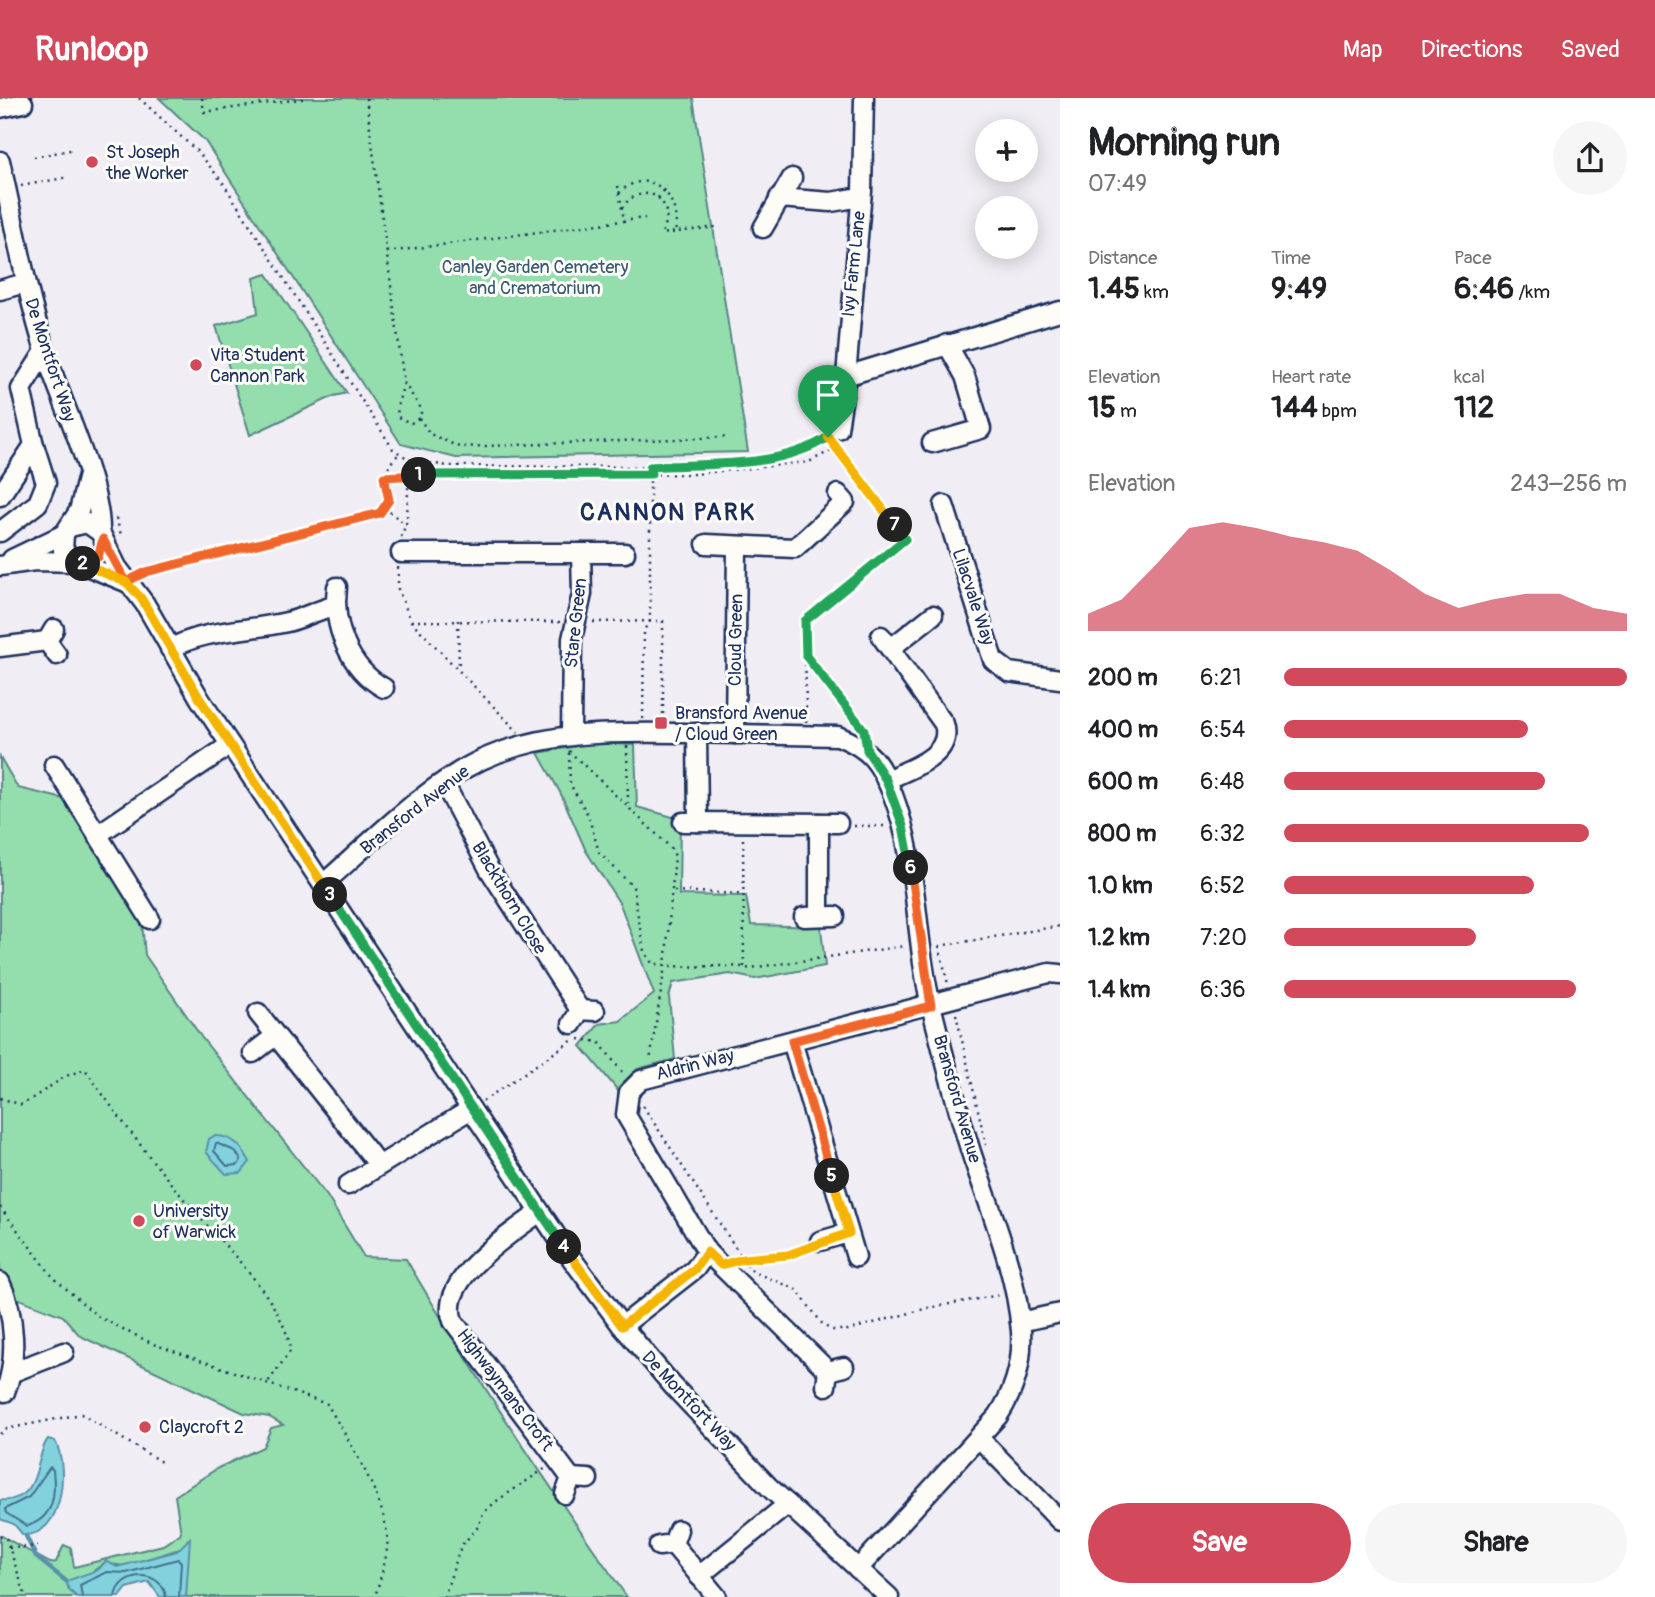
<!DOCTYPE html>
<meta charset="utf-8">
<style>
body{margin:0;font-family:Pangolin,sans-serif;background:#f6f6f6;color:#202124;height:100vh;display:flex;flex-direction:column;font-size:26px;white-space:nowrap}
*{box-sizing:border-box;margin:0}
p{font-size:23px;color:#757577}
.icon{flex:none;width:38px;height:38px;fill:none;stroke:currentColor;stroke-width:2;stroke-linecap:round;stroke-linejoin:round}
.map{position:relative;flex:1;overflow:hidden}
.drawer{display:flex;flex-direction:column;background:#fff;width:595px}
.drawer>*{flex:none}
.fabs{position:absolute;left:975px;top:21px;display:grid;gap:14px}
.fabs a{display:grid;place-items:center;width:63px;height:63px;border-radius:50%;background:#fff;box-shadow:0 4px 18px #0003;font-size:35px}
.pin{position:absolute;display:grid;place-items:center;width:60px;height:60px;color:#fff;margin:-72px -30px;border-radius:50% 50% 50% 0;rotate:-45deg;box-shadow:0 0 7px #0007}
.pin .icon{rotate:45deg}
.km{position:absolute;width:35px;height:35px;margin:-18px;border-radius:50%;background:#222;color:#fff;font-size:19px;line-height:35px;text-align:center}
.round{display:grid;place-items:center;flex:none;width:74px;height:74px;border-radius:37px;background:#f6f6f6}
.overview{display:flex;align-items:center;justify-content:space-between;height:119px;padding:0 28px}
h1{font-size:38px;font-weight:800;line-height:52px}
.figures{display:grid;grid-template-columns:repeat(3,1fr);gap:10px;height:119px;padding:7px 28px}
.figures div{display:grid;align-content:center}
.figures b{font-size:30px;font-weight:800}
.figures small{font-size:19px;font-weight:400}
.figures p{font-size:19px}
.chart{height:196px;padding:14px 28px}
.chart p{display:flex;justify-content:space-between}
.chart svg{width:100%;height:126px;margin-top:7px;fill:#d1495b;opacity:.7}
.action{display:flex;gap:14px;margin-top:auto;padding:14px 28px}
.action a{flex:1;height:80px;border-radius:42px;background:#d1495b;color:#fff;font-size:28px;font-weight:800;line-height:80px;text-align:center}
.action a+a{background:#f6f6f6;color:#202124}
ul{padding:0 28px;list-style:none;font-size:23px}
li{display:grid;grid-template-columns:112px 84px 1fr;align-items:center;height:52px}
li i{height:18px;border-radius:9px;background:#d1495b}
header{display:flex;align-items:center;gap:42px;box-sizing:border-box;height:98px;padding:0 35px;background:#d1495b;color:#fff}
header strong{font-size:33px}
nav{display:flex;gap:38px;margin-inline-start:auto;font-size:24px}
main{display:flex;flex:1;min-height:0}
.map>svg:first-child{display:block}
.green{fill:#94ddad;stroke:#588686;stroke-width:2}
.water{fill:#82d2dd;stroke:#5991aa;stroke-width:2}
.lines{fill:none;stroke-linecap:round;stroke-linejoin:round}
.shore{stroke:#447091;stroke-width:2}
.stream{stroke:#5991aa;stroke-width:4.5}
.minor-casing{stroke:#1b2f5e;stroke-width:23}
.path{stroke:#1b2f5e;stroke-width:2.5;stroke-dasharray:2 5;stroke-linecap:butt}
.minor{stroke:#fdfcf7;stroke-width:18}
.split-1-casing{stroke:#fff;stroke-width:14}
.split-2-casing{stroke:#fff;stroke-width:14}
.split-3-casing{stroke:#fff;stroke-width:14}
.split-4-casing{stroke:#fff;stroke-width:14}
.split-5-casing{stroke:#fff;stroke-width:14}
.split-6-casing{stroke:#fff;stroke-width:14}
.split-7-casing{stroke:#fff;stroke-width:14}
.split-8-casing{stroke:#fff;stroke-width:14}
.split-1{stroke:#22a559;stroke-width:9}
.split-2{stroke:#f0652b;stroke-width:9}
.split-3{stroke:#f5b400;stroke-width:9}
.split-4{stroke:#22a559;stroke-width:9}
.split-5{stroke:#f5b400;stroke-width:9}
.split-6{stroke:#f0652b;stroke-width:9}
.split-7{stroke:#22a559;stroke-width:9}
.split-8{stroke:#f5b400;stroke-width:9}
.poi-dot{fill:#d1495b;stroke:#fdfcf7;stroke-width:2.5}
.labels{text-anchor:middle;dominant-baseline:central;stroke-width:6;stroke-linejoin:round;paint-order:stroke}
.poi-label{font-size:18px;fill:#1b2f5e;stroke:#fdfcf7;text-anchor:start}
.street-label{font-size:18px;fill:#1b2f5e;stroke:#fdfcf7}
.park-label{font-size:18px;fill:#395a72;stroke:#fdfcf7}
.district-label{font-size:24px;font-weight:bold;letter-spacing:2px;fill:#1b2f5e;stroke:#fdfcf7}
</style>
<header>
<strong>Runloop</strong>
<nav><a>Map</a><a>Directions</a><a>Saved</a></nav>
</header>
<main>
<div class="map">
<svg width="1060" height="1499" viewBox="0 0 1060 1499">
<rect width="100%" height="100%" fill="#f0eef4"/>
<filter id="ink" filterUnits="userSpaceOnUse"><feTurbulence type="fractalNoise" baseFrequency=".0143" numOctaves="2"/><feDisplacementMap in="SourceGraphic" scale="14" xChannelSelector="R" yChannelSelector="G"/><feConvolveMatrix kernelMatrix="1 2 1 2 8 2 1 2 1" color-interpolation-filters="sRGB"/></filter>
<g filter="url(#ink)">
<g class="green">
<polygon points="159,0 693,0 748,354 456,360 401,346 205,43"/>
<polygon points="267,176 347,295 334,298 250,337 216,228 258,215 254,180"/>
<polygon points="594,645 635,647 637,709 680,721 679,797 746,798 751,827 821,829 825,868 755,881 730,876 673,885 669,899 675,961 637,971 620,995 581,948 599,926 620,923 654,896 620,806 586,753 561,696 538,655"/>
<path d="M0,659L18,690L64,701L142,824L145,857L202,940L327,1098L364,1159L406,1161C474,1278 549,1389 627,1499H186L188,1441L183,1450L124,1468L104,1465L69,1492L77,1499H0V1437L50,1465L56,1464L64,1447L71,1450L74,1469L163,1447L181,1435L175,1398L218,1370L263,1349L271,1330L283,1327L269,1319L244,1315L80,1238L63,1218L6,1196L0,1184Z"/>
</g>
<g class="water">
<path d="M214,1038C233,1037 242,1049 250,1064L241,1075L226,1076L206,1054L209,1041Z"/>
<path d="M48,1341L55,1343C69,1368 64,1439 23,1437L14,1426L0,1421V1402C43,1405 34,1357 48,1341Z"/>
<polygon points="190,1440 186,1499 160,1499 149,1484 127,1490 120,1499 77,1499 69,1492 66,1483 98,1472 106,1463 117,1469 177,1453"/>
</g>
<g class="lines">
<g class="shore">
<polygon points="216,1045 235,1053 241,1062 238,1067 227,1068 214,1053"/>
<path d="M50,1369L53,1372C56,1397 54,1420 27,1428L6,1415L5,1411L29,1399Z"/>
<polyline points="82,1499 80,1487 107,1474 126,1475 178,1461 181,1464 179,1499"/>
<path d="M115,1499C119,1472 162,1470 166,1499"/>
</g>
<polyline class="stream" points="26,1438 36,1459 66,1483"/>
<defs>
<g id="minor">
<polyline points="0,10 23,5"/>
<path d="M0,63C15,128 26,193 46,256C62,306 101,385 100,434"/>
<polyline points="779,100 831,104 861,99"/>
<polyline points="763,130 792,80"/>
<polyline points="0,192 25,185"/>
<polyline points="846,278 1060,213"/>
<polyline points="838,331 846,278 862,93 864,0"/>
<polyline points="932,345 981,331 965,278 947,246"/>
<polyline points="88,377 79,413 64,436 63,452 77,464 126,484"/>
<polyline points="0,398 34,347 21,291 45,253"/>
<polyline points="944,407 993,562 1009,574 1060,581"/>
<polyline points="70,429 87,425 100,434 117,469 145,506 200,601 471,1011 572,1161 622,1228 673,1288 769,1389 889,1499"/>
<polyline points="0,434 38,405 46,385 34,347"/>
<polyline points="706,446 795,450 845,404 838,396"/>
<polyline points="401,455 625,455"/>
<polyline points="12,461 64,436"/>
<polyline points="0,468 35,463 77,464"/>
<path d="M337,489C332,527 349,571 384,590"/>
<polyline points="54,531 47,543 57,557"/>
<path d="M881,538L944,626C954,658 909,671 886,682"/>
<polyline points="0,549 47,543"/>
<polyline points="891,550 933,517"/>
<path d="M170,551C204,531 249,533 287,524C304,520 317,512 334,508"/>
<polyline points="697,635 698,724"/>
<polyline points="571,636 572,541 582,496 581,455"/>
<polyline points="735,636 737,448"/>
<polyline points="54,667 150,821"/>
<polyline points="444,685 489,771 580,912"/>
<polyline points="683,724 838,725"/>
<polyline points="97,737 230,647"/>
<path d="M323,786C372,744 422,690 481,662C546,632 615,634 684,635C735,636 787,637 838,638C871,651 880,665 893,697C919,765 914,841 932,911C944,959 956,1007 971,1054C990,1112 1016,1171 1021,1233C1023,1264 1015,1292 998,1318L858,1471"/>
<polyline points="819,817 819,725"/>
<polyline points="804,819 835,818"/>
<polyline points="258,915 378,1066"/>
<polyline points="572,926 580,912 595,913"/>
<polyline points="792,943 856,1159"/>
<polyline points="253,955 275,938"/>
<polyline points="348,1087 471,1011"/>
<path d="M540,1114C511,1135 437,1182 453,1223L571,1380"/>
<polyline points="820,1143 848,1135"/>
<polyline points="707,1154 828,1273"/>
<path d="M0,1184C15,1215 18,1262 5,1294"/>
<polyline points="1020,1224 1060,1215"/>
<polyline points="622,1228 695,1171 707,1154 626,1017 629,994 641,982 1049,875 1060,876"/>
<polyline points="13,1274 64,1254"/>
<polyline points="826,1288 828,1273 844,1269"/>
<polyline points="979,1340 1060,1423"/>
<polyline points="565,1396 571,1380 588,1381"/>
<polyline points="673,1446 717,1499"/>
<polyline points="659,1448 673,1446 678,1432"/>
<polyline points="699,1478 788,1406"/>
</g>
</defs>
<use href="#minor" class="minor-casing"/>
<g class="path">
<polyline points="139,0 200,56 223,85 393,351 410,362 448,368 650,369 757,362 812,350 827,339"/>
<polyline points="202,0 204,14 308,0"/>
<polyline points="366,0 404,285 422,312 419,320 411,325 398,319 397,309 404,285"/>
<polyline points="34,59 75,51"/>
<polyline points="21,88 69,79"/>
<polyline points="618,88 624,122"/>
<path d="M619,95C649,66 682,97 675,135"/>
<polyline points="658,100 666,88"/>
<path d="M622,110C633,92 661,89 666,114C668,122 664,129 662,136L716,129"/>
<polyline points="387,154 645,120"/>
<polyline points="419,320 430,336 459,349 728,339"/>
<polyline points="384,378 694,376 809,364 836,350"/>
<polyline points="384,409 406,427"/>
<polyline points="116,420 122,440"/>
<polyline points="401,439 407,423 409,363"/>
<polyline points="398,469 398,491 411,523 518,634"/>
<path d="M142,476L380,415L389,402C385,382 382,372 398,357"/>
<polyline points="458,522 459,571"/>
<polyline points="411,523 561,524"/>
<polyline points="593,524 663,523 663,621"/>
<polyline points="807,560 864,632"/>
<polyline points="643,621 644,532 650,523 650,369"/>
<polyline points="806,624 805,523 905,441 831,345"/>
<polyline points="627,648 628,708"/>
<polyline points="569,653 671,750 675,758 665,868 650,963"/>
<path d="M569,655L570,686L588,717L599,754L633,789L644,853L652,865C682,872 712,866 742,869"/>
<polyline points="854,728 886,728"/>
<polyline points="743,741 744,871 905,848"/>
<polyline points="674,793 741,796"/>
<polyline points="939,848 948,886"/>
<polyline points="939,848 1060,828"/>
<polyline points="956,916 986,1047"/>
<polyline points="579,941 599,944 625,978"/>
<path d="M0,1000L22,1007L66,978L85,971C116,1016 148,1058 183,1100C217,1142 282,1198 291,1252L268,1284"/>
<polyline points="483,1003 573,942"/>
<polyline points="643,1008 743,1161 753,1174 796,1191 824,1228 833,1232 848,1232 928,1210 999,1197"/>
<path d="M0,1109L53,1179L97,1218L153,1246L327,1306C348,1342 392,1409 387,1451C385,1467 379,1484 375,1499"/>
<polyline points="745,1161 788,1157 806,1149"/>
<polyline points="0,1336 6,1331 81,1316 163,1365"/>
<polyline points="0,1437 6,1440 26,1499"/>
<polyline points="9,1450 38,1448"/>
<polyline points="444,1499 461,1448 478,1429 483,1415 498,1402 546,1370"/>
</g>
<use href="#minor" class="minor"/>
</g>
</g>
<g class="lines" filter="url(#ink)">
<defs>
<path id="split-1" d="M419,377L651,376L650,369C706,365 780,371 828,339"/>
<polyline id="split-2" points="83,466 98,459 103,441 126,484 146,474 380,415 389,402 384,379 419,377"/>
<polyline id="split-3" points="83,466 126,484 141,500 200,601 330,797"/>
<polyline id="split-4" points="330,797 564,1149"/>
<polyline id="split-5" points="564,1149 622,1228 695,1171 707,1154 721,1167 743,1161 788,1157 849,1135 832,1078"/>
<polyline id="split-6" points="832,1078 792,943 931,908 911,770"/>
<polyline id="split-7" points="895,427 905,441 805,523 806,558 864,632 867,652 886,682 903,728 911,770"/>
<polyline id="split-8" points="828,339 895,427"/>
</defs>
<use href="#split-1" class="split-1-casing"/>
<use href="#split-2" class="split-2-casing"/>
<use href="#split-3" class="split-3-casing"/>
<use href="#split-4" class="split-4-casing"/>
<use href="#split-5" class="split-5-casing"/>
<use href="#split-6" class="split-6-casing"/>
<use href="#split-7" class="split-7-casing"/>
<use href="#split-8" class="split-8-casing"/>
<use href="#split-1" class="split-1"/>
<use href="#split-2" class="split-2"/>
<use href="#split-3" class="split-3"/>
<use href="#split-4" class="split-4"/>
<use href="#split-5" class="split-5"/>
<use href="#split-6" class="split-6"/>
<use href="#split-7" class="split-7"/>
<use href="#split-8" class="split-8"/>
</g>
<g class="poi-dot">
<circle cx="92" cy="64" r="7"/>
<circle cx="196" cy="267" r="7"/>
<rect x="654" y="618" width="14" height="14" rx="3.5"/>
<circle cx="139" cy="1123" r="7"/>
<circle cx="145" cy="1329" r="7"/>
</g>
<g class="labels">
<g class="poi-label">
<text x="106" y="54">St Joseph<tspan x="106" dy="21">the Worker</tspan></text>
<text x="210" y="257">Vita Student<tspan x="210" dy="21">Cannon Park</tspan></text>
<text x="675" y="615">Bransford Avenue<tspan x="675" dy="21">/ Cloud Green</tspan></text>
<text x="153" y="1113">University<tspan x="153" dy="21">of Warwick</tspan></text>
<text x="159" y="1329">Claycroft 2</text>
</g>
<g class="street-label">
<text transform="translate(854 166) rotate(-84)">Ivy Farm Lane</text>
<text transform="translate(50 262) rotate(72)">De Montfort Way</text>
<text transform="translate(973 499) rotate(72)">Lilacvale Way</text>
<text transform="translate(576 525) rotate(-84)">Stare Green</text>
<text transform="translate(736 542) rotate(-89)">Cloud Green</text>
<text transform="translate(415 712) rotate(-38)">Bransford Avenue</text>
<text transform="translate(509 800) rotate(59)">Blackthorn Close</text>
<text transform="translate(695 967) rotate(-14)">Aldrin Way</text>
<text transform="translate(957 1001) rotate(74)">Bransford Avenue</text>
<text transform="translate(505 1292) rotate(53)">Highwaymans Croft</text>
<text transform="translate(689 1303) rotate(47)">De Montfort Way</text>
</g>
<g class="park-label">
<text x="535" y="169">Canley Garden Cemetery<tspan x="535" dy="21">and Crematorium</tspan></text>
</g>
<g class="district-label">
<text x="668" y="414">CANNON PARK</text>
</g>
</g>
</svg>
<div class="fabs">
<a>+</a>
<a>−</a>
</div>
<div class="pin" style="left:828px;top:339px;background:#1e9e55"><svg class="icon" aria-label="arrive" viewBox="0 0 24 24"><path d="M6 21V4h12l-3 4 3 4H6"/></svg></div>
<b class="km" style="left:419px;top:377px">1</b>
<b class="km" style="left:83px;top:466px">2</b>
<b class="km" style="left:330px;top:797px">3</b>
<b class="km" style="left:564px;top:1149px">4</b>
<b class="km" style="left:832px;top:1078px">5</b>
<b class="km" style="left:911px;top:770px">6</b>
<b class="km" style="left:895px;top:427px">7</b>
</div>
<section class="drawer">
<div class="overview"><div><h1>Morning run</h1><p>07:49</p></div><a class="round"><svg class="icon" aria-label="share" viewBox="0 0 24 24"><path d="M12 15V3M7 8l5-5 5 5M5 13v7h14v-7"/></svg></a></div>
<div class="figures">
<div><p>Distance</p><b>1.45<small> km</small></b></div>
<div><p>Time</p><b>9:49</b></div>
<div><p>Pace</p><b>6:46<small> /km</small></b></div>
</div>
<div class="figures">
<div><p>Elevation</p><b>15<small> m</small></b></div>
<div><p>Heart rate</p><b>144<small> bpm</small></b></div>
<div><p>kcal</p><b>112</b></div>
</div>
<div class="chart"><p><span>Elevation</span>243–256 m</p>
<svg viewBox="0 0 160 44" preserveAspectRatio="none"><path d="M0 44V38L10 33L20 21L30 8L40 6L50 8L60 11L70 13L80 16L90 23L100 31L110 36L120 33L130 31L140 31L150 36L160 38V44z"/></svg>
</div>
<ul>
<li><b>200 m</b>6:21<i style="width:100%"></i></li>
<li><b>400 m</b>6:54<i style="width:71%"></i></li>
<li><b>600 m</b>6:48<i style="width:76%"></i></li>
<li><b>800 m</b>6:32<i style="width:89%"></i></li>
<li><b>1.0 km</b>6:52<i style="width:73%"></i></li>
<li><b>1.2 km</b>7:20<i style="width:56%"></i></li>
<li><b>1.4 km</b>6:36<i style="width:85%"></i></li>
</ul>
<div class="action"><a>Save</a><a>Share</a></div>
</section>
</main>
